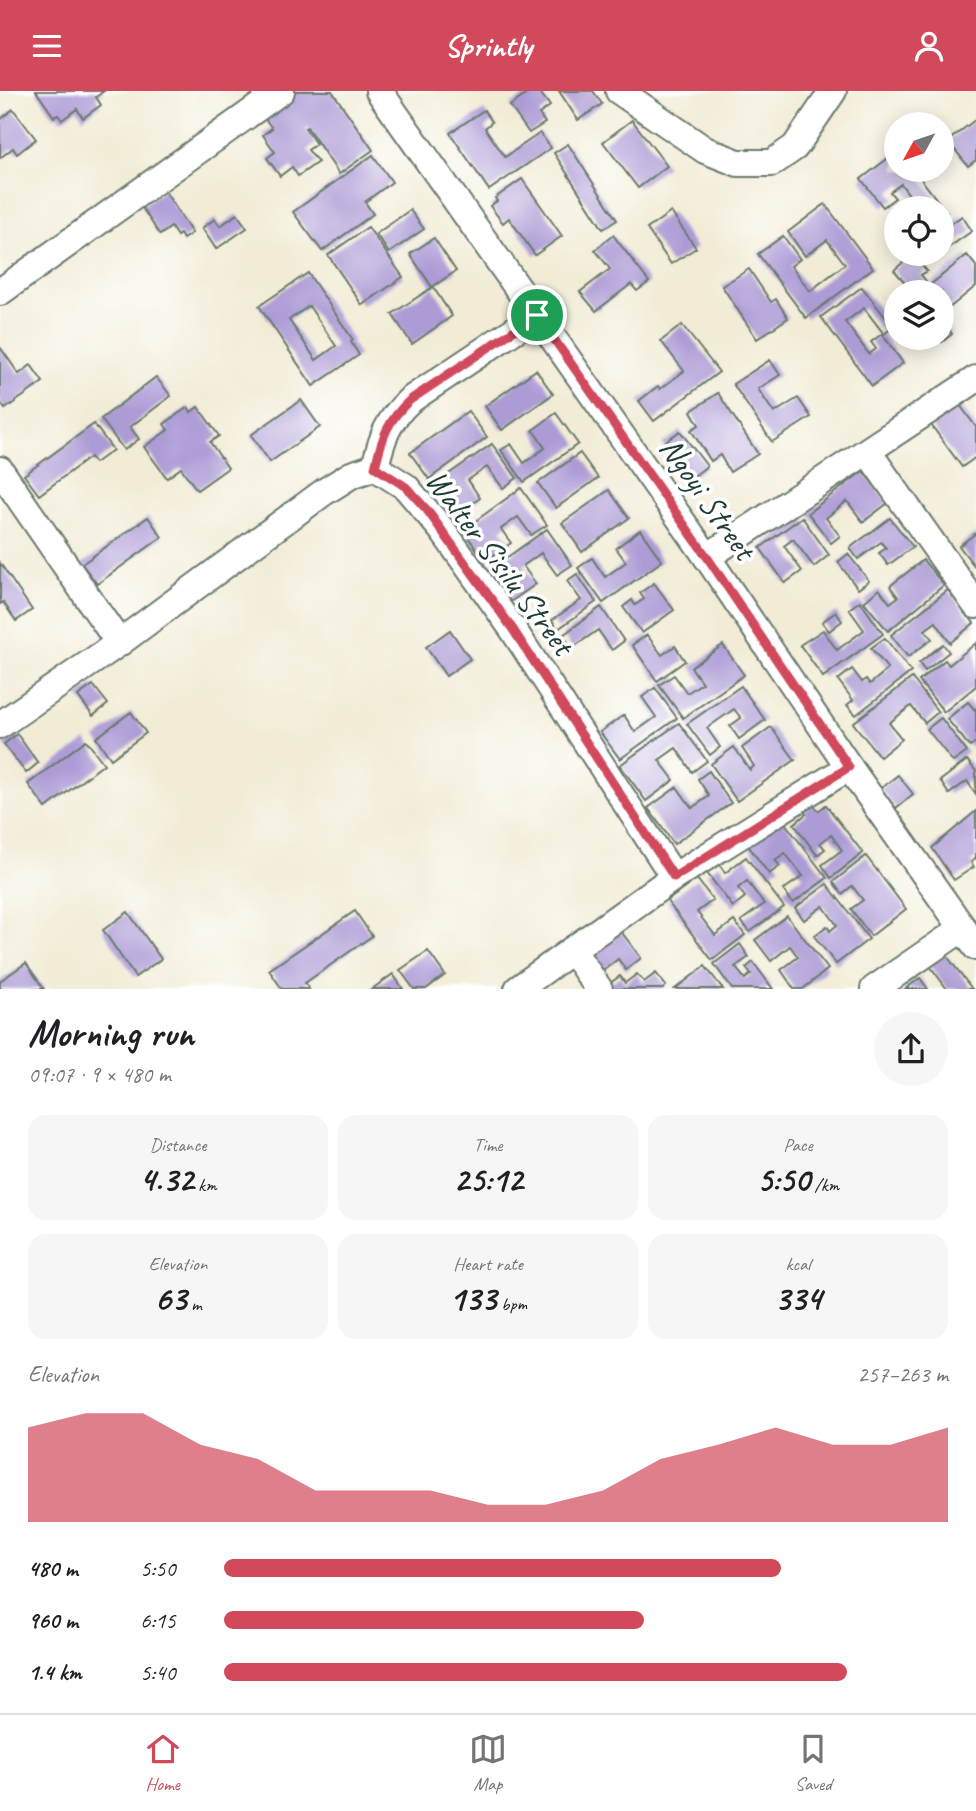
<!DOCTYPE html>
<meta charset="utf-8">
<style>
body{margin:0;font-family:Caveat,sans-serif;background:#f6f6f6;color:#202124;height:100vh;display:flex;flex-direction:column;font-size:26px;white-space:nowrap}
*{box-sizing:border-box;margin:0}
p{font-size:23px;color:#757577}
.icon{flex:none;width:38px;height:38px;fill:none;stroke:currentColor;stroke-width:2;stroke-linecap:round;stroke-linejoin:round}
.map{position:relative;height:898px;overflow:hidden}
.details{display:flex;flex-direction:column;background:#fff;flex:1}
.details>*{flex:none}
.needle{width:46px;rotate:230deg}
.fabs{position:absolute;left:884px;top:21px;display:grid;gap:14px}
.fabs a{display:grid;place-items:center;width:70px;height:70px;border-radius:50%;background:#fff;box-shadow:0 4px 18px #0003;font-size:35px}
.pin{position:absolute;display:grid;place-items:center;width:60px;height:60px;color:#fff;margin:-30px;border:4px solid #fff;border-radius:50%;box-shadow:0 2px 7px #0007}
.round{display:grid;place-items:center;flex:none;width:74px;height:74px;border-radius:37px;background:#f6f6f6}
.overview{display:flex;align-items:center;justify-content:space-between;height:119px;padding:0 28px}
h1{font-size:38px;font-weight:700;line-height:52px}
.figures{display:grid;grid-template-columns:repeat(3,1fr);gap:10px;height:119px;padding:7px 28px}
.figures div{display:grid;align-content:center;border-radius:18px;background:#f6f6f6;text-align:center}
.figures b{font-size:35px;font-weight:700}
.figures small{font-size:19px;font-weight:400}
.figures p{font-size:19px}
.chart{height:196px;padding:14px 28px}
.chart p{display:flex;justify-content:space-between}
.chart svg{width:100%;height:126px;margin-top:7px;fill:#d1495b;opacity:.7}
ul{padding:0 28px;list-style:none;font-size:23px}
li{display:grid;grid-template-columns:112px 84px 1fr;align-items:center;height:52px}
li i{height:18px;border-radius:9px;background:#d1495b}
header{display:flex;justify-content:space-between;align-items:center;height:91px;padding:0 28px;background:#d1495b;color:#fff;font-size:32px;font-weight:700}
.tabs{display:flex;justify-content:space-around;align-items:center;height:98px;border-top:2px solid #e0e0e0;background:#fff;font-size:19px;color:#757577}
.tabs a{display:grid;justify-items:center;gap:4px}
.tabs .selected{color:#d1495b}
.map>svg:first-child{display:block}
.building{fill:#ad9bd6;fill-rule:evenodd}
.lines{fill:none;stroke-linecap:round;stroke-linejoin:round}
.minor-casing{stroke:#697a6d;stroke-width:30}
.minor{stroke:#fff;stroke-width:26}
.route-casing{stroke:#fff;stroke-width:14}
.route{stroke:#d1495b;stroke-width:9}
.labels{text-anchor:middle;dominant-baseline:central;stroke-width:7;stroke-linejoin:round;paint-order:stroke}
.street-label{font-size:33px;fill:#1f3d34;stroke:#fff}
</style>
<header><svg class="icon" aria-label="menu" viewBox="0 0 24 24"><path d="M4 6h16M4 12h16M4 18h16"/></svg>Sprintly<svg class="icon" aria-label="person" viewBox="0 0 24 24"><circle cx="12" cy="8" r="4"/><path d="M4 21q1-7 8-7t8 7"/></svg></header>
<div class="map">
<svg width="976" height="898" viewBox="0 0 976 898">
<rect width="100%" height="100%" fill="#fff"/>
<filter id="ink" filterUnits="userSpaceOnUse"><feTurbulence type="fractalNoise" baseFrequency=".0143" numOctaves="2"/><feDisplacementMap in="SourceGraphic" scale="14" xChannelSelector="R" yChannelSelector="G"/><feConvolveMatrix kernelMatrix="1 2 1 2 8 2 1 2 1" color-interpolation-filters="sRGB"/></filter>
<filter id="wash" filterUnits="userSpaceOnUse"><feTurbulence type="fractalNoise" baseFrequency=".00686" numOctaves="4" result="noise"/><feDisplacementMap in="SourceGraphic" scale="28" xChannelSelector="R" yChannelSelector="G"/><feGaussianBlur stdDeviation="1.57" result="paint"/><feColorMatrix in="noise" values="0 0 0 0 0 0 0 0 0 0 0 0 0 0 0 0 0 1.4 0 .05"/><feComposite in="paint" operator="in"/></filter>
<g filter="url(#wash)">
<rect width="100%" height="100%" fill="#f2ecd6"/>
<g id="blocks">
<g class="building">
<polygon points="36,0 104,0 96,6 101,14 83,27 77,18 62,29 58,24 54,26"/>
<polygon points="295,0 332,0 373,59 339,83 307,36 305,37 316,53 308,59 318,71 298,85 292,76 280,85 267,67 275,61 263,44 272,37 265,28 249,33"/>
<polygon points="531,0 539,0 550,15 539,23 545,32 529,42 510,15"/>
<polygon points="559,0 593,0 602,13 578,29"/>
<polygon points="13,18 36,48 17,63 13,57 0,67 0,29"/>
<polygon points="484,19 492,31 485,37 505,66 540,42 551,57 489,99 450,42"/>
<polygon points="976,28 976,69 968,75 948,50"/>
<polygon points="632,29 667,75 638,97 603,51"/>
<polygon points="568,53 617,129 603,138 554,62"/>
<polygon points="896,61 896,79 914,79 947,122 942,127 942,117 919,117 901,93 890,101 895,107 883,116 861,88"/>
<polygon points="373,64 392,91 365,111 373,123 322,160 293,121"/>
<polygon points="522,88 562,145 535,164 509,127 503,132 490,115 497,110 495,107"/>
<polygon points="164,99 192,142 183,148 180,143 177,145 171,136 160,144 141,115"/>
<polygon points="825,113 873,177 806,227 758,163 783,145 800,168 791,175 810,200 845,173 827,149 805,165 788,141"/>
<polygon points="410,119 424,138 389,162 376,143"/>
<polygon points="671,121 696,157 671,173 647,138"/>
<polygon points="237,123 247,137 216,158 202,137 215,128 220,135"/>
<polygon points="962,125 972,140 942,161 942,139"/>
<polygon points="368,136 403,186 362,214 328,164"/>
<polygon points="613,144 649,191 637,200 631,193 596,220 580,201 610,178 595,159"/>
<polygon points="434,147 456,180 432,196 410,163"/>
<polygon points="913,163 927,180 921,184 926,190 913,201 894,179"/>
<polygon points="967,164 976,175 976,195 943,222 942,201 925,201 924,199"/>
<polygon points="749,178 771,211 776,208 788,227 757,248 722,195"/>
<path d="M308,182L353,249L351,251L359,264L313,295L259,215ZM309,215L336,255L316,269L289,229Z"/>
<polygon points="433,196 452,225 412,253 392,223"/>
<polygon points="862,196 893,236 884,243 864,217 845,231 869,263 876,258 871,251 882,243 903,272 872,295 821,226"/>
<polygon points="942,229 952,243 942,251 939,247 942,247"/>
<polygon points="682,234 719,281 654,330 639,310 658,295 660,298 684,280 661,250"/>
<polygon points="0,256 19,283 31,274 43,291 5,318 0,311"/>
<polygon points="770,269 780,284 758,298 774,322 798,307 811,326 772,351 733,293"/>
<polygon points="536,279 553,303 502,339 485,315"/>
<polygon points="156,286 171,305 130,336 139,348 124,359 101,328"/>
<polygon points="718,302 758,363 730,381 720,364 711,370 691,339 699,334 691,320"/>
<polygon points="301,309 320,336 270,371 251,344"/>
<polygon points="957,310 976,336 976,366 962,376 929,331"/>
<polygon points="188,316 191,321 198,316 219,345 210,351 228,377 197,399 181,377 167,387 144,356 168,339 164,333"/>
<polygon points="468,320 487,346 429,388 410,362"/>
<polygon points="556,322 578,353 524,391 501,359 511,353 524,372 545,357 533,339"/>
<polygon points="94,333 113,359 95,372 90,366 39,404 24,384"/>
<polygon points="680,340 707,375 690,388 662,353"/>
<polygon points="492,353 517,387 503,397 487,376 468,389 480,407 455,425 433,394"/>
<polygon points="580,362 598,387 556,417 538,392"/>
<polygon points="863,380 888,412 863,431 847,410 826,427 840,445 831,452 808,422"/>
<polygon points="521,397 547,434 531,444 518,426 501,438 511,452 485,470 463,439"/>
<polygon points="609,399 629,427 582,461 562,432"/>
<polygon points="148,426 162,446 97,493 82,473"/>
<polygon points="802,426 829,464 814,476 793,448 784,455 802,480 785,492 760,457"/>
<polygon points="890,427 913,456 888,474 879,462 886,457 881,451 858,468 850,457"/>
<polygon points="547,438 572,474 557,484 541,462 523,475 536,493 510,511 500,497 503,495 491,478"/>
<polygon points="640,439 662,470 603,512 578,477 592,467 605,486 626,471 616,457"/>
<polygon points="976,442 976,477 959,455"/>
<polygon points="848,463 869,490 858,498 838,471"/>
<polygon points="923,469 944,494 888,540 864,511 879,498 890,512 898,506 890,495"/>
<polygon points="0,472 32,519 16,530 3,511 0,513"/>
<polygon points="577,483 596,511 558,538 552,529 581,509 567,490"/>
<polygon points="654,492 674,519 642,542 623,516 632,509 635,514 644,508 640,502"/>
<polygon points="948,499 974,532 950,552 936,531 925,539 932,548 908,566 891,544"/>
<polygon points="860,510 883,543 823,586 800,554 823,539 837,559 864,539 849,518"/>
<polygon points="601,516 624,550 612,559 598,539 572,557 563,544"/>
<polygon points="836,521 842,530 829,540 822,531"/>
<polygon points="450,539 470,568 446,585 426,556"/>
<polygon points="647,544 662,564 675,555 685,570 657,590 632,554"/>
<polygon points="885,547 911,581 856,624 847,614 853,609 838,589 852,578 862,591 866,588 870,593 888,578 871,557"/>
<polygon points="976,552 976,595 944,621 919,590 945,569 949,574"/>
<polygon points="943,553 949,561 925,580 919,572"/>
<polygon points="723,554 744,584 683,627 659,594 674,584 687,602 702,592 691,576"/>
<polygon points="912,587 938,621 925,632 911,615 889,632 902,648 880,666 853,632"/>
<polygon points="93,594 108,613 93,625 78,605"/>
<polygon points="741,595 765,629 739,648 730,635 741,627 734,618 707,637 720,656 710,664 687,633"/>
<polygon points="655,597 677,627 620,668 600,641 624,624 635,641 656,626 642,606"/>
<polygon points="968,611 975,619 976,618 976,651 970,656 947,628"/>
<polygon points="131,621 146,642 111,668 96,647"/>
<polygon points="941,627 967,661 953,671 927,638"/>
<polygon points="679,632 707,670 692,681 676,657 659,669 674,689 646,710 620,674"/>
<polygon points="771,636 795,669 737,710 711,673 734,656 750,679 754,675 742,657"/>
<polygon points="17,643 38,672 26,682 4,653"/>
<polygon points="86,649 104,673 46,717 28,693"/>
<polygon points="967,669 976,680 976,703 967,690 949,703 940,690"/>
<polygon points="709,680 731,712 674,753 648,717 677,696 692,717 709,705 698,688"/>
<polygon points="898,684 913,703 896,717 880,698"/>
<polygon points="813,713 818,720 826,714 863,762 831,787 822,774 842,759 831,744 820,752 825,758 817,764 794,733 806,723 804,720"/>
<polygon points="976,720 976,767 971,771 974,776 954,789 932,757"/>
<polygon points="781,727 827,787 793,812 783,799 803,785 785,762 775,769 780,775 769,783 747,753"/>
<polygon points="866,765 906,818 871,845 851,818 863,809 852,795 842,803 833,791"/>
<polygon points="746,766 784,816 750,841 741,830 764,813 747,790 738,797 745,806 733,816 707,782 719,773 725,782"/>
<polygon points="697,788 713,809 697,821 715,844 734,830 745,844 712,869 667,810"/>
<polygon points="827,793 869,848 836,873 814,845 827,835 830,840 837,834 823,815 804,829 795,817"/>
<polygon points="355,820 372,845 305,892 309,898 282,898 269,879"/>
<polygon points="128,821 161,868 135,886 103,839"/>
<polygon points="787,825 828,878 803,898 794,898 781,879 798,866 790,855 771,870 755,849"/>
<polygon points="617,835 641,867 626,879 618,868 601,881 585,860"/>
<polygon points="934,848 972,898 947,898 930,875 906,893 894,878"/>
<polygon points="740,853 749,866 735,876 745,888 751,883 746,877 753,871 773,898 732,898 714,873"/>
<polygon points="428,860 445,884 426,898 414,898 400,879"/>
<polygon points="26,872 44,898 0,898 0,890"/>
<polygon points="705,875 723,898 675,898"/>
<polygon points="656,882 666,895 663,898 613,898 609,893 620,885 625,892 637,883 644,891"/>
<polygon points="393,883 403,898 372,898"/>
<polygon points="920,887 928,898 905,898"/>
</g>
</g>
</g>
<g filter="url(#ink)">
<use href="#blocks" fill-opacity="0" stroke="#697a6d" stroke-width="2"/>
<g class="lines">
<defs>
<g id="minor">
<polyline points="379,0 707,466 849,676 976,856"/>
<polyline points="619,0 705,59 738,72 772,72 795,56 833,0"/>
<polyline points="0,201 281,0"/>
<polyline points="868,361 976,514"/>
<path d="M375,376C382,347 387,330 410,309L537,224"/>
<polyline points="0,379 119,552"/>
<polyline points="707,466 976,288"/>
<polyline points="0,634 119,552 324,401 351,384 375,376 406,396 443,440 512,537 674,786"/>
<polyline points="572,859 599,898"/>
<polyline points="518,898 674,786 849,676"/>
<polyline points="874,898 963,837"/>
</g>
</defs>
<use href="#minor" class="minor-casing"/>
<use href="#minor" class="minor"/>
</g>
</g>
<g class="lines" filter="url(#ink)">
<defs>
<path id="route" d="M537,224L707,466L849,676L674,786L512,537L427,419L406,396L375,376C382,347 387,330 410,309Z"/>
</defs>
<use href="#route" class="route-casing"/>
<use href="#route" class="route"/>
</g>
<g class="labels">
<g class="street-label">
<text transform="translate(708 407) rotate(55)">Ngoyi Street</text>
<text transform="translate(500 471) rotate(53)">Walter Sisilu Street</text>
</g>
</g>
</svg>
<div class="fabs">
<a><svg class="needle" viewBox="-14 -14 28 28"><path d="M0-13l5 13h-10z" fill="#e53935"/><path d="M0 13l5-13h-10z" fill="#757577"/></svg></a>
<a><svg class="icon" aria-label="locate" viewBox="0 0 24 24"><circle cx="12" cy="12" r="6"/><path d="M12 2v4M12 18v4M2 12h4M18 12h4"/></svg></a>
<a><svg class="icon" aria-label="layers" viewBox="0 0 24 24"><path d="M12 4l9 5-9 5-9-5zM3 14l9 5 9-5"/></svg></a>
</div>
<div class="pin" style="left:537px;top:224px;background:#1e9e55"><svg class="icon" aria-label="arrive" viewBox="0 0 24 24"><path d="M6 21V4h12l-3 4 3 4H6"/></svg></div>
</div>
<section class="details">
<div class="overview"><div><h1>Morning run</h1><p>09:07 · 9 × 480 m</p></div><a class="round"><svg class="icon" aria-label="share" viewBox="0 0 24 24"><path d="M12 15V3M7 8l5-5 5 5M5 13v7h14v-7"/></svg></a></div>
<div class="figures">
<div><p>Distance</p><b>4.32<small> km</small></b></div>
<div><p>Time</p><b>25:12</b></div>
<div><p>Pace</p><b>5:50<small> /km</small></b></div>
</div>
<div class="figures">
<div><p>Elevation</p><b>63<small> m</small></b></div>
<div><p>Heart rate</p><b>133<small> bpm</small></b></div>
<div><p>kcal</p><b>334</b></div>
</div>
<div class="chart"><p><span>Elevation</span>257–263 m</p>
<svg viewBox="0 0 160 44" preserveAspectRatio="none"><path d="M0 44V11L10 6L20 6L30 17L40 22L50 33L60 33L70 33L80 38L90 38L100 33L110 22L120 17L130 11L140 17L150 17L160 11V44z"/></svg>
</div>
<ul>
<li><b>480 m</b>5:50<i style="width:77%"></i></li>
<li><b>960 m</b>6:15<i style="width:58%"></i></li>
<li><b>1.4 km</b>5:40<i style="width:86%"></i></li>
</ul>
</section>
<nav class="tabs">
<a class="selected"><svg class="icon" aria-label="home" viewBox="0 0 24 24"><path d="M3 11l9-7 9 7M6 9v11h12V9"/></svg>Home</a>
<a><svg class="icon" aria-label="map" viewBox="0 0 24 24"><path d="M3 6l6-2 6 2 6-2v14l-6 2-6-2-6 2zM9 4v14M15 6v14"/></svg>Map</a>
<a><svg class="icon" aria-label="saved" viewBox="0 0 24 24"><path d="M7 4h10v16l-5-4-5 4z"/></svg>Saved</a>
</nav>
